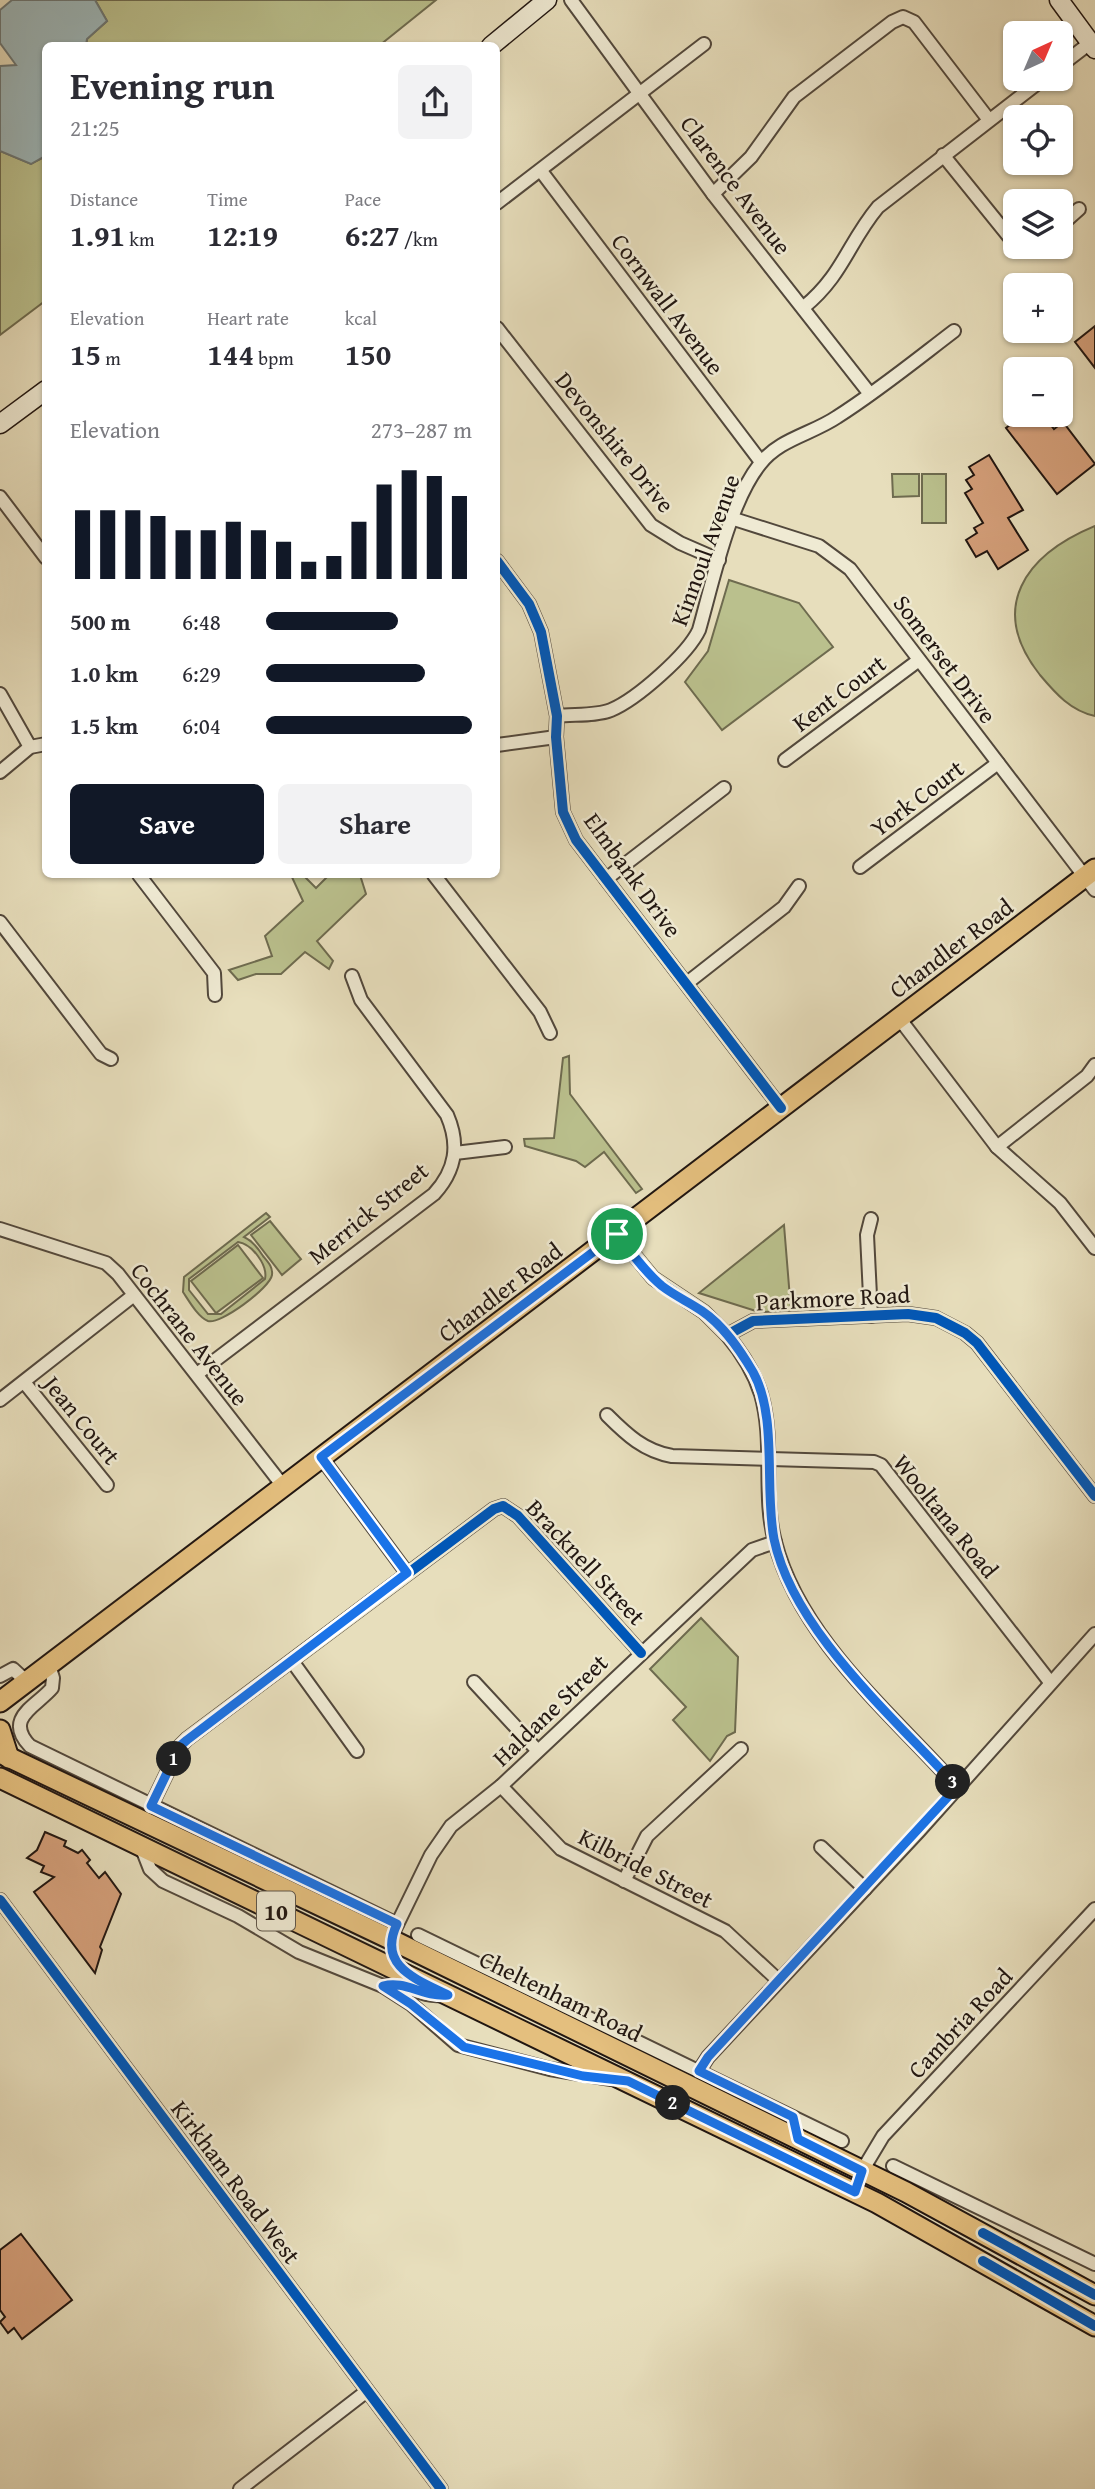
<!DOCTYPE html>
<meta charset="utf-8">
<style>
body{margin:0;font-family:"Gentium Book Plus",serif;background:#f2f2f3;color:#2b2b33;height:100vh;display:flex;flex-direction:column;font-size:26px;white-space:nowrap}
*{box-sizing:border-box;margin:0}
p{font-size:23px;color:#7c7c81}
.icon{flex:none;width:38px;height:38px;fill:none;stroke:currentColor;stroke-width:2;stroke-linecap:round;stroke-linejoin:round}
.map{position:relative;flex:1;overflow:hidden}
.side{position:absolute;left:42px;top:42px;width:458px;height:836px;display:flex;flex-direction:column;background:#fff;border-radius:10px;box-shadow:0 2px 5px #0004}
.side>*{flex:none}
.needle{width:46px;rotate:44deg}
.controls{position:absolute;left:1003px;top:21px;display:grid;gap:14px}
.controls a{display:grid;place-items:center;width:70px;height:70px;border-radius:10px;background:#fff;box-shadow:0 2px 5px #0004;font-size:35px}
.pin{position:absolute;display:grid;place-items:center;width:60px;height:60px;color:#fff;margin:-30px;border:4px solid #fff;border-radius:50%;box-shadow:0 2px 7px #0007}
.km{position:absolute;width:35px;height:35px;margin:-18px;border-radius:50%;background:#222;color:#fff;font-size:19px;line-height:35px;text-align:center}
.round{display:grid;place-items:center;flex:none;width:74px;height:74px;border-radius:10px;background:#f2f2f3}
.headline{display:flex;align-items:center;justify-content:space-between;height:119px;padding:0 28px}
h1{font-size:38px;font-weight:600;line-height:52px}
.metrics{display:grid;grid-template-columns:repeat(3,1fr);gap:10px;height:119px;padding:7px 28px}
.metrics div{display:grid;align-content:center}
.metrics b{font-size:30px;font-weight:600}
.metrics small{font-size:19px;font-weight:400}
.metrics p{font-size:19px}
.chart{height:196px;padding:14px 28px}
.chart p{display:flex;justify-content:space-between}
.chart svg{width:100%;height:126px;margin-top:7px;stroke:#111827;stroke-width:6}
.action{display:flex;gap:14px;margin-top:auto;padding:14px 28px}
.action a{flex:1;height:80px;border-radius:10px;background:#111827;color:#fff;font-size:28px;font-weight:600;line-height:80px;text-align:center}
.action a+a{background:#f2f2f3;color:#2b2b33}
ul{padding:0 28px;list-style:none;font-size:23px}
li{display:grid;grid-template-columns:112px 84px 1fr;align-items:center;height:52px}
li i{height:18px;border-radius:9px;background:#111827}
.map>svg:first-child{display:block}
.green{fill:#bac08d;stroke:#6e6b4f;stroke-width:2;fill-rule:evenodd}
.water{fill:#9db9bd;stroke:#6b7878;stroke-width:2}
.building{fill:#d5a07b;stroke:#211611;stroke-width:2}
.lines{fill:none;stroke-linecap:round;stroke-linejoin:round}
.street-casing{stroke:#52483c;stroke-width:16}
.secondary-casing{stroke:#211611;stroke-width:21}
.primary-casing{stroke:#211611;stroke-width:23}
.street{stroke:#efead3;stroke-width:12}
.secondary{stroke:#efead3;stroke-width:18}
.primary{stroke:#e4bf7e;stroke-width:19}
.cycleway-casing{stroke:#efead3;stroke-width:15}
.cycleway{stroke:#0057b8;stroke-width:10}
.route-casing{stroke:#fff;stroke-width:14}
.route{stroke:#1a73e8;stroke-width:9}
.labels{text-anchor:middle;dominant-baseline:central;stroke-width:5;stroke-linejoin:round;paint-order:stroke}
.shield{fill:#efead3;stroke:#5f564b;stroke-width:2}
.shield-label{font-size:23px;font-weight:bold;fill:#211611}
.street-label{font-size:24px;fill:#211611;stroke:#efead3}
</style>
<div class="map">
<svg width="1095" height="2489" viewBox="0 0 1095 2489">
<rect width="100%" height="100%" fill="#e7debc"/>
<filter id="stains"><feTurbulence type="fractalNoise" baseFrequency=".00286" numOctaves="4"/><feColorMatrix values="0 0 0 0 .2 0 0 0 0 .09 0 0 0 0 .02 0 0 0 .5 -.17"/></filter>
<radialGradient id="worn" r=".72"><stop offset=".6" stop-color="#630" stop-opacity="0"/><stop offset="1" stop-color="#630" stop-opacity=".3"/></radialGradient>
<g class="green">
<polygon points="95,0 436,0 380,45 86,46 87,39 107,21"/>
<polygon points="0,151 31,164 46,156 45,301 0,335"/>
<polygon points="892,474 919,474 919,496 893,497"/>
<rect x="922" y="474" width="24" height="49"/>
<path d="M1095,526V716C1071,711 1056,694 1040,675C987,608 1025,555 1095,526Z"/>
<polygon points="729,580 799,603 833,647 722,730 685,682 708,651"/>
<polygon points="291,875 303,875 316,888 329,875 360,875 366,894 317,941 333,961 329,969 305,952 281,974 256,974 238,980 229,970 272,956 265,936 303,901"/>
<polygon points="569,1056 570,1094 642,1189 636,1193 604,1152 585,1167 576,1161 525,1146 524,1139 554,1138 563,1058"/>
<path d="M266,1213L270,1217L244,1237C253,1241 258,1248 263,1256C268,1262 273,1267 272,1275C270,1288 220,1325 208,1321C198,1317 189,1301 183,1292L184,1277ZM238,1242C252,1244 268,1265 265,1279L221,1314H208L189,1290V1279Z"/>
<polygon points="270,1221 301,1259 282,1275 251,1235"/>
<polygon points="784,1225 791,1311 759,1312 699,1293"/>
<polygon points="238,1245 263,1278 216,1313 191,1281"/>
<polygon points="701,1618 738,1657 735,1732 727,1736 710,1761 673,1720 686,1707 650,1669"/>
</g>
<polygon class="water" points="12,0 95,0 107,21 87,39 86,45 46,46 45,156 31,164 0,151 0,66 16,65 0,43 0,10"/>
<g class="building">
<polygon points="1095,326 1095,368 1075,342"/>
<polygon points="1023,415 1043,415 1054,429 1063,422 1095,464 1057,494 1006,428"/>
<polygon points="989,455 1023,510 1008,518 1028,550 998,569 987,551 976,557 966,540 977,533 974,528 983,523 965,493 972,489 966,480 974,475 969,467"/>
<polygon points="45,1832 66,1841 64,1846 78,1853 82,1850 90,1860 87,1863 99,1878 105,1872 121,1894 100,1947 102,1950 95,1973 34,1892 54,1877 41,1872 44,1866 27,1858 37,1850"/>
<polygon points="21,2234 72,2300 22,2339 14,2328 8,2333 0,2322 5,2317 0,2310 0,2250"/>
</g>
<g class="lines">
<defs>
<g id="street">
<polyline points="571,0 713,194 870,394"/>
<polyline points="1060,66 1090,43"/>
<polyline points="943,155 1015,244"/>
<polyline points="541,171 761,462"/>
<polyline points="713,194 751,157 794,97 892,22 903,17 914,22 989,120"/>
<polyline points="497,203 704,44"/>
<polyline points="1060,226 1079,209"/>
<polyline points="1020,247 1025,249 1036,247"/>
<path d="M804,307C843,275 848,243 878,207L1043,79"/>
<polyline points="497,328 651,525 680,543 719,560"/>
<polyline points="0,497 46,558"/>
<polyline points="734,519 819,546 850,569 1095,890"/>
<polyline points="497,561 529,604 541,632 557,716 556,737 563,812 576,840 781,1108"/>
<polyline points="0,694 30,747"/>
<path d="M557,716C573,714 597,716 611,710C637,699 688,654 699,630C713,581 729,503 760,464C779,439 812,434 837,417C878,391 916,360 954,331"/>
<polyline points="497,745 556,737"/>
<polyline points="785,760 919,660"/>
<polyline points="0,772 30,747 46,744"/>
<polyline points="860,867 998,763"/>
<polyline points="139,875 214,973 215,995"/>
<polyline points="434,875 540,1012 550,1033"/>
<polyline points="606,879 724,788"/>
<polyline points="0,922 101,1054 111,1059"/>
<polyline points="687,983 784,907 799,886"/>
<polyline points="899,1018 997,1147 1060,1203 1095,1248"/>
<polyline points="997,1147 1087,1076 1095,1065"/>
<polyline points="455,1153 505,1147"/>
<polyline points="871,1219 867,1235 871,1316"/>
<polyline points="0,1229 106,1263 118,1274 283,1486"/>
<polyline points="617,1234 653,1278 704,1312 727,1335 753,1321 908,1314 936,1318 965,1333 977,1343 1095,1496"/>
<path d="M727,1335C742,1353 754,1372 761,1394C775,1442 762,1494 775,1542C800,1639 892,1714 957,1787"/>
<path d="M197,1374L434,1194C456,1170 460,1145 447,1115L361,1000L352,976"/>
<polyline points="24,1382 107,1485"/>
<polyline points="0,1400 134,1295"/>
<path d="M607,1415C627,1435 644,1451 672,1456L874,1462L881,1465L1050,1682"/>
<polyline points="321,1457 407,1573"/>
<polyline points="292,1661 357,1751"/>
<path d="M49,1665L53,1678L52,1688C37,1706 3,1718 30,1746L397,1924"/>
<polyline points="0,1676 13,1669 27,1682"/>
<polyline points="474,1682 537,1750"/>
<polyline points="501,1786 561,1849 725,1931 778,1980"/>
<polyline points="151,1806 180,1746 187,1739 494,1509 503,1506 518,1516 641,1653"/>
<polyline points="141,1846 150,1869 163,1881 238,1916 299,1952 383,1986 411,2004 458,2045 550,2069 611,2079"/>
<polyline points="821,1847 865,1889"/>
<polyline points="624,1881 647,1836 741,1749"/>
<polyline points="0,1900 441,2489"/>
<polyline points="418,1935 842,2141"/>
<polyline points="390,1939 431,1855 451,1826 501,1786 752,1550 775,1542"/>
<path d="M383,1986C404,1981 419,1997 440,1995"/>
<polyline points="699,2071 708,2057 919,1831 1095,1634"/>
<polyline points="893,2166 1095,2264"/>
<polyline points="862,2171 883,2136 1095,1909"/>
<polyline points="240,2489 367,2391"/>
</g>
<g id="secondary">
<polyline points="1059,0 1095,49"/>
<polyline points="491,46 547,0"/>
<polyline points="0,424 46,390"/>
</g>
<g id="primary">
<polyline points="0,1702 1095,869"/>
<polyline points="0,1730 9,1758"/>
<polyline points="0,1753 390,1939 906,2192 1095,2295"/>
<polyline points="0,1778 877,2203 1095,2326"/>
</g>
</defs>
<use href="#street" class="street-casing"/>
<use href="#secondary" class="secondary-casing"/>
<use href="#primary" class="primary-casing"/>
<use href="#street" class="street"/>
<use href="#secondary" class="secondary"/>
<use href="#primary" class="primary"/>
<defs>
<g id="cycleway">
<polyline points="497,561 529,604 541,632 557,716 556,737 563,812 576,840 781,1108"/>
<polyline points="617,1234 653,1278 704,1312 727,1335 753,1321 908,1314 936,1318 965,1333 977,1343 1095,1496"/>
<polyline points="151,1806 180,1746 187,1739 494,1509 503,1506 518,1516 641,1653"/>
<polyline points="0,1900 441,2489"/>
<polyline points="983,2233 1095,2295"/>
<polyline points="983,2261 1095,2326"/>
</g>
</defs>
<use href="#cycleway" class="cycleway-casing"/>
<use href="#cycleway" class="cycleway"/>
</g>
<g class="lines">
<defs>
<path id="route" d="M617,1234C631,1252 645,1272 662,1286C675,1296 689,1302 702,1311C724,1326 740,1350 753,1372C778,1417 764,1487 774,1539C793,1631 895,1718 957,1787L708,2057L699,2071L793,2117L798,2139L862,2171L855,2192L628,2081L583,2076L464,2047L411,2004L383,1986C406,1980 421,1997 448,1995C416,1979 377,1966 397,1924L151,1806L180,1746L187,1740L407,1573L321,1457Z"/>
</defs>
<use href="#route" class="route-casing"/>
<use href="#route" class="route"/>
</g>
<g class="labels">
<rect class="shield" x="257" y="1891.5" width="38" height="39" rx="5"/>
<g class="shield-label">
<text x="276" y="1911">10</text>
</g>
<g class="street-label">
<text transform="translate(736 185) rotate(53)">Clarence Avenue</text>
<text transform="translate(668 304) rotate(53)">Cornwall Avenue</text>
<text transform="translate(615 442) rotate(51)">Devonshire Drive</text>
<text transform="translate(705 550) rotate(-70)">Kinnoul Avenue</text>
<text transform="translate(945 659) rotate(53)">Somerset Drive</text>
<text transform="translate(839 693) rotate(-37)">Kent Court</text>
<text transform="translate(917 798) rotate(-37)">York Court</text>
<text transform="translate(633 875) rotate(54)">Elmbank Drive</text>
<text transform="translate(951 948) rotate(-37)">Chandler Road</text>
<text transform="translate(368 1213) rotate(-39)">Merrick Street</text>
<text transform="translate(500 1292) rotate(-37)">Chandler Road</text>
<text transform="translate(833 1298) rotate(-3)">Parkmore Road</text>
<text transform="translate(190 1334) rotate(52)">Cochrane Avenue</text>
<text transform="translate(82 1420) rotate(51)">Jean Court</text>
<text transform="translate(946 1516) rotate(51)">Wooltana Road</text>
<text transform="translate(586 1562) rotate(47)">Bracknell Street</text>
<text transform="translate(550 1710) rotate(-44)">Haldane Street</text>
<text transform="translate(646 1868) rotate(27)">Kilbride Street</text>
<text transform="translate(561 1996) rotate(26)">Cheltenham Road</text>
<text transform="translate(960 2023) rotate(-47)">Cambria Road</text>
<text transform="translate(236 2182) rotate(53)">Kirkham Road West</text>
</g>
</g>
<rect width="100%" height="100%" filter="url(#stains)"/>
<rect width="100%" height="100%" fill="url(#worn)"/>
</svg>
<div class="controls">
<a><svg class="needle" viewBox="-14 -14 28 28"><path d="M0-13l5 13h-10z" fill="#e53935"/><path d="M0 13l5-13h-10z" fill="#7c7c81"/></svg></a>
<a><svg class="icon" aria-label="locate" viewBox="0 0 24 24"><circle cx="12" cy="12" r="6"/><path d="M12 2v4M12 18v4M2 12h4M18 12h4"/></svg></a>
<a><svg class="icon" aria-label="layers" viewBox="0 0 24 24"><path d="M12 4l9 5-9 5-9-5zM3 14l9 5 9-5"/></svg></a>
<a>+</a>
<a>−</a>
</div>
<div class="pin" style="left:617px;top:1234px;background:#1e9e55"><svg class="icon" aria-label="arrive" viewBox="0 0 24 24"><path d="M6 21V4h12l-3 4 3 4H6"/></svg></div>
<b class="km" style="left:174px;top:1759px">1</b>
<b class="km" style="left:673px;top:2103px">2</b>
<b class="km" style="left:953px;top:1782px">3</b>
<section class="side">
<div class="headline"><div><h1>Evening run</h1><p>21:25</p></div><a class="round"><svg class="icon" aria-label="share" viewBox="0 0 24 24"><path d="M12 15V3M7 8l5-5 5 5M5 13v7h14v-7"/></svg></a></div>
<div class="metrics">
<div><p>Distance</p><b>1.91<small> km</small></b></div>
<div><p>Time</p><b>12:19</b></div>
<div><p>Pace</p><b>6:27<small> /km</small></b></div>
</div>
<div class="metrics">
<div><p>Elevation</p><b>15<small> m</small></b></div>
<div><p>Heart rate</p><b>144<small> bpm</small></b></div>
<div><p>kcal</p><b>150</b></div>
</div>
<div class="chart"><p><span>Elevation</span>273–287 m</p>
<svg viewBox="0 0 160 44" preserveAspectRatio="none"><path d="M5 44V20M15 44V20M25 44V20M35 44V22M45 44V27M55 44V27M65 44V24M75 44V27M85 44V31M95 44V38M105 44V36M115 44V24M125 44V11M135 44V6M145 44V8M155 44V15"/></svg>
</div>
<ul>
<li><b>500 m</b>6:48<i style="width:64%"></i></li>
<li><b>1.0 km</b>6:29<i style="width:77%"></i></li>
<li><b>1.5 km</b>6:04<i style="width:100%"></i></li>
</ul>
<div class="action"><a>Save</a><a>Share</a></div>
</section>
</div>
